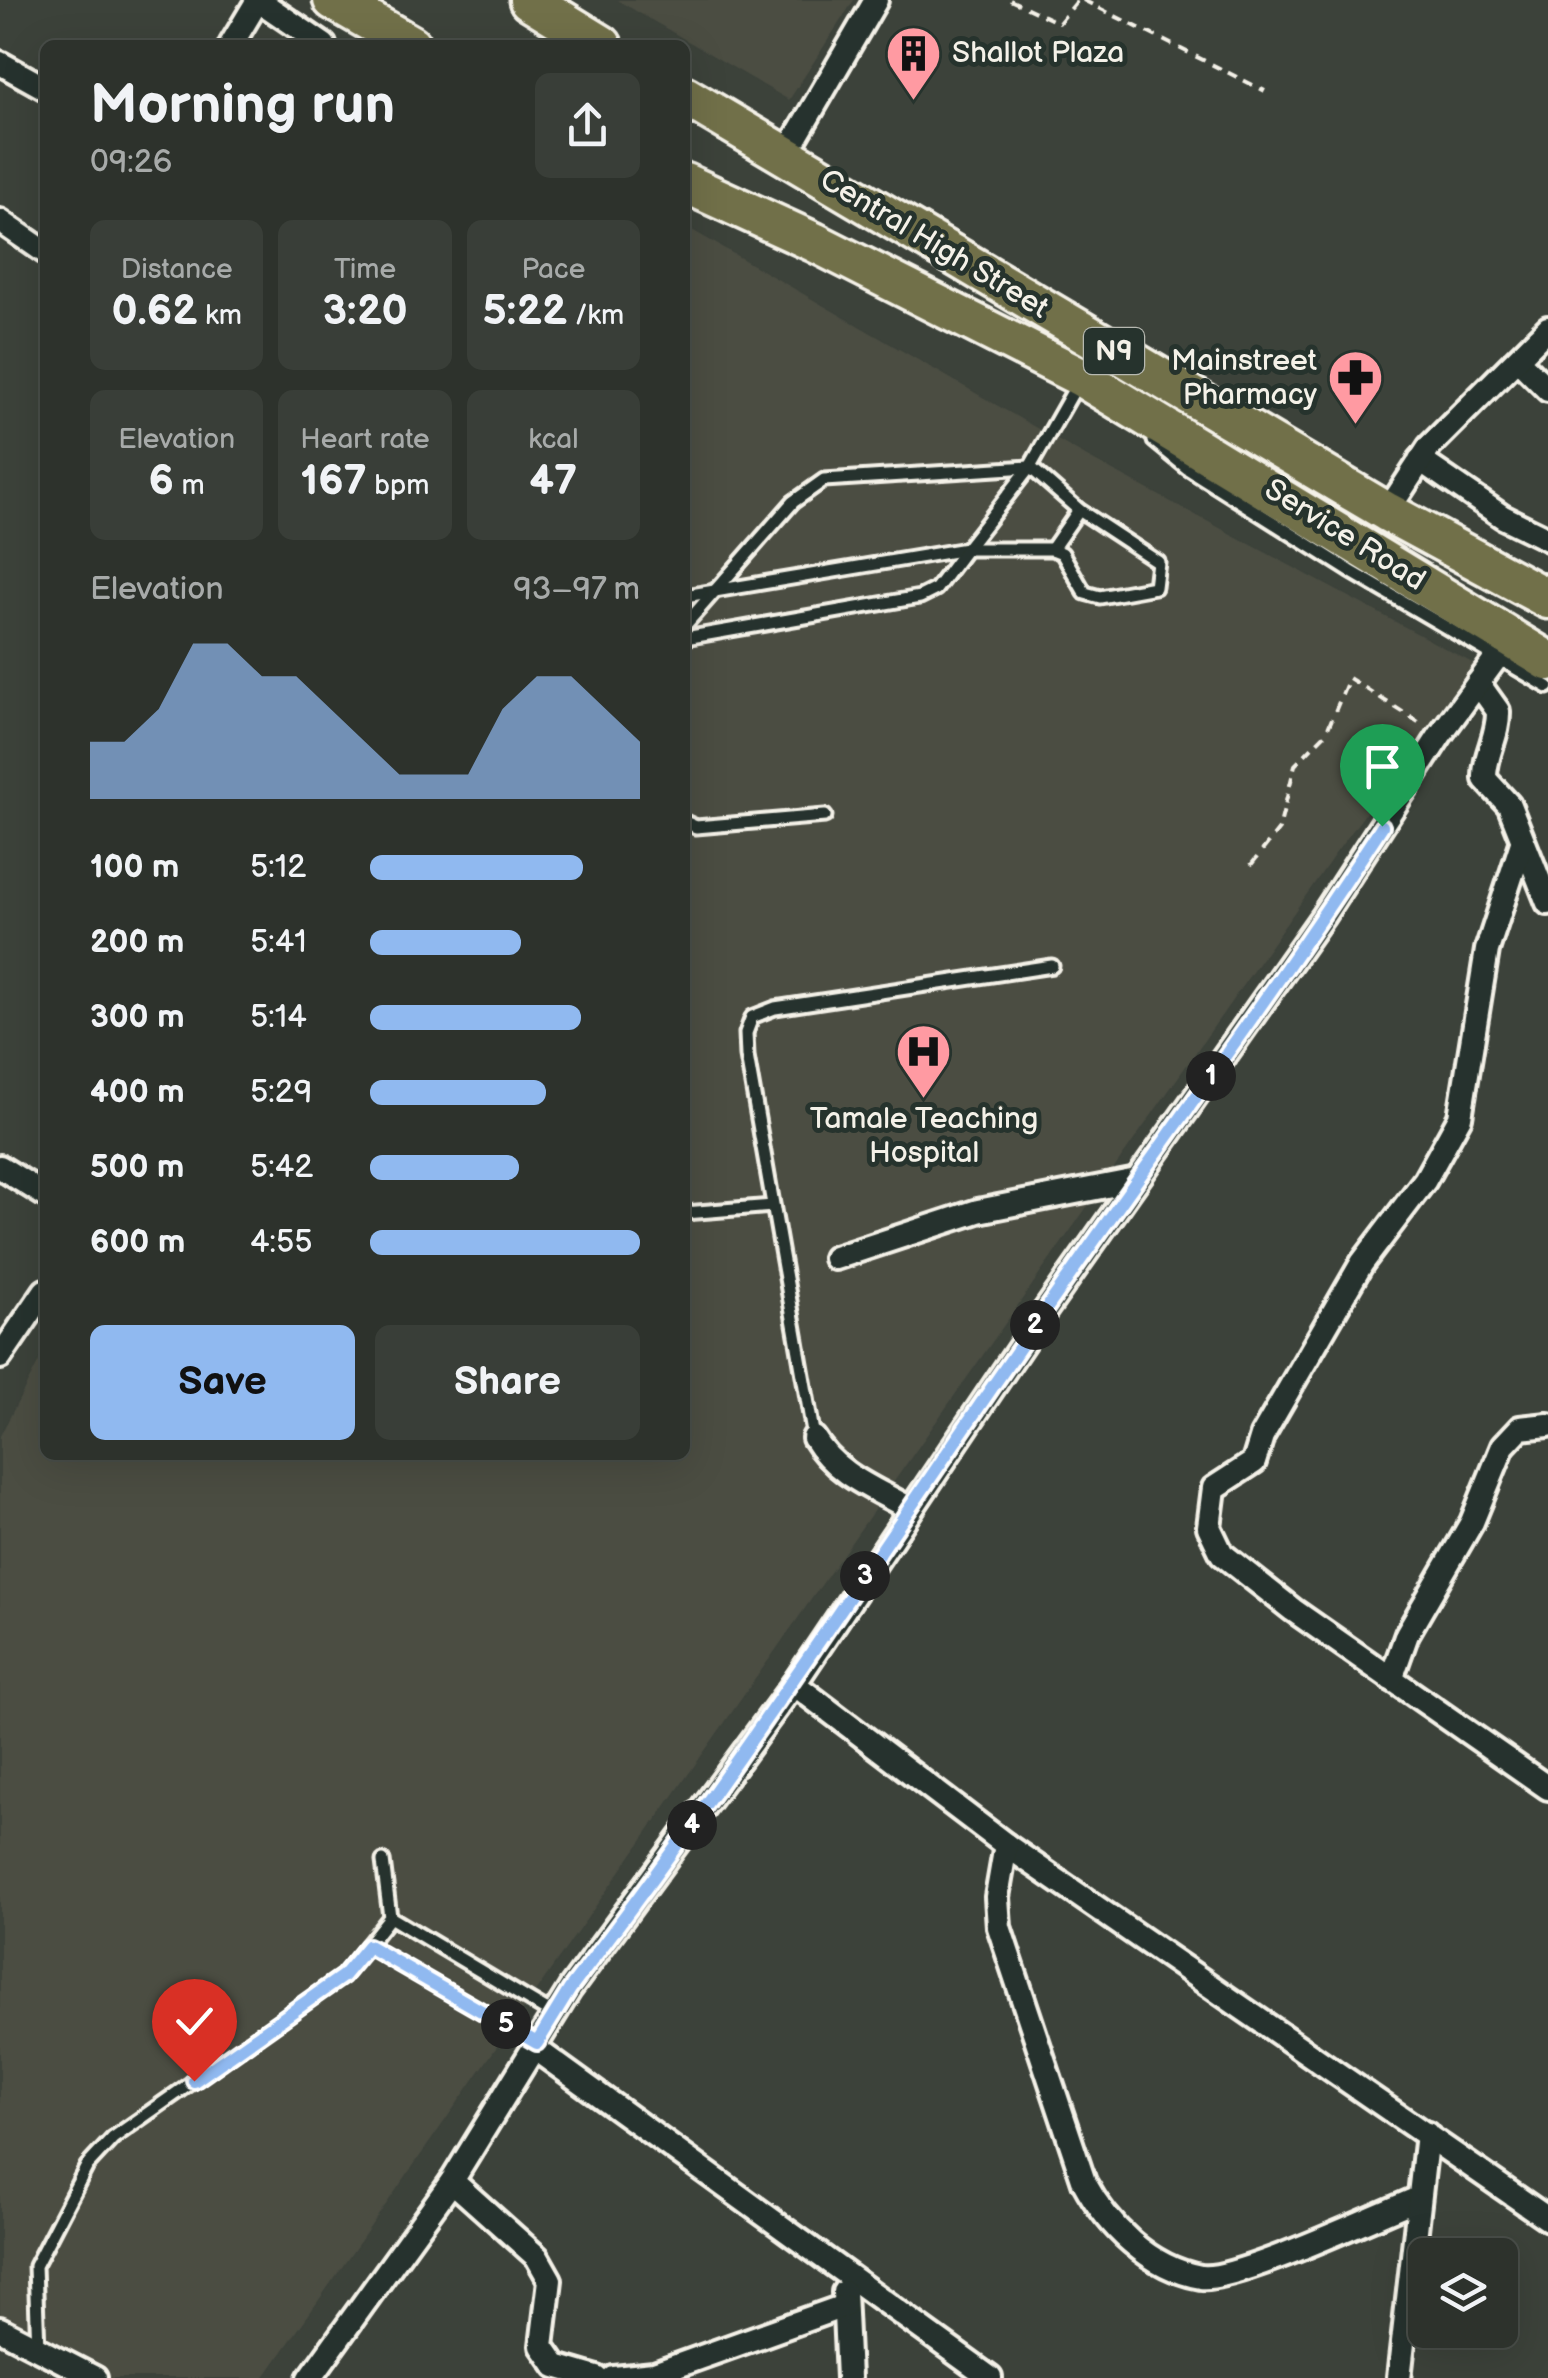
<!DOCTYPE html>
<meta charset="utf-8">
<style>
body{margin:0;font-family:"Balsamiq Sans",sans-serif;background:#393e38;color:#f1f3f6;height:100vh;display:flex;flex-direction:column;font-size:38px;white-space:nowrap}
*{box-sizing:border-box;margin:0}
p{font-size:32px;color:#a7aaa9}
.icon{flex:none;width:55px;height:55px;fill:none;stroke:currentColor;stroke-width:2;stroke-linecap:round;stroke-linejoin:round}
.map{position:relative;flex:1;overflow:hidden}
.side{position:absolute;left:40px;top:40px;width:650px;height:1420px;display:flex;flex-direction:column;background:#2d322c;border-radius:15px;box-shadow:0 10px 40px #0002,0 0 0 2px #484d48}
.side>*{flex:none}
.tools{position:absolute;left:1408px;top:2238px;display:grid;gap:20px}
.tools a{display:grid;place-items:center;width:110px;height:110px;border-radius:15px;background:#2d322c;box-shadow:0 10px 40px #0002,0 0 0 2px #484d48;font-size:50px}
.pin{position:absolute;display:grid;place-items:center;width:85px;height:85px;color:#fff;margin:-102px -42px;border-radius:50% 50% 50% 0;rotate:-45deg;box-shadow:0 0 10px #0007}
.pin .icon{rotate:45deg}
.km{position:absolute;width:50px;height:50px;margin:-25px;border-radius:50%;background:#222;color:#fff;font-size:28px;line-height:50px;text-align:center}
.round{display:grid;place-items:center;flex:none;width:105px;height:105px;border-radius:15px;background:#393e38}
.overview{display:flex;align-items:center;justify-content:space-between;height:170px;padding:0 50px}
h1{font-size:55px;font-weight:700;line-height:75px}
.stats{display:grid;grid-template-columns:repeat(3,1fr);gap:15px;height:170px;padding:10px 50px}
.stats div{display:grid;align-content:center;border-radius:15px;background:#393e38;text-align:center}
.stats b{font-size:42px;font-weight:700}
.stats small{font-size:28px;font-weight:400}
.stats p{font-size:28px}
.chart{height:280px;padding:20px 50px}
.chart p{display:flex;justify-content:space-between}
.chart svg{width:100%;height:180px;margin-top:10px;fill:#90b9f0;opacity:.7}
.cta{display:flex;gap:20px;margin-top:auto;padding:20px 50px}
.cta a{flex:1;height:115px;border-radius:15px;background:#90b9f0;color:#111;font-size:40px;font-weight:700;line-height:115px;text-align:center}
.cta a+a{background:#393e38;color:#f1f3f6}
ul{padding:0 50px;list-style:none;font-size:32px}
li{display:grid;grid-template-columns:160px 120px 1fr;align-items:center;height:75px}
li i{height:25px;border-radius:12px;background:#90b9f0}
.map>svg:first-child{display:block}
.built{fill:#4b4d43}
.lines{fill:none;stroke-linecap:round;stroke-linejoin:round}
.service-casing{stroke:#f4f1e8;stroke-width:19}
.minor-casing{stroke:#f4f1e8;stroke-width:30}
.trunk-casing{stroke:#f4f1e8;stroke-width:45}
.path{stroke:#f4f1e8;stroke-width:4;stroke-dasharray:10 8;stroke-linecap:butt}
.service{stroke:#26332d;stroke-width:11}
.minor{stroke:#26332d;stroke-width:22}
.trunk{stroke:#716f4a;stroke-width:38}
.route-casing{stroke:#fff;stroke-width:20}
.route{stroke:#90b9f0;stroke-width:12}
.labels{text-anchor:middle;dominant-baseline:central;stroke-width:10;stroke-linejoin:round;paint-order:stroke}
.shield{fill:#26332d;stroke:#b6b8b0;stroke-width:2.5}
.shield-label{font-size:28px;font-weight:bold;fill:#f4f1e8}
.poi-label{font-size:30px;fill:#f4f1e8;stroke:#26332d;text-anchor:start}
.street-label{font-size:30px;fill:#f4f1e8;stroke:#26332d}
</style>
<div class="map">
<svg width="1548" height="2378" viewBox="0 0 1548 2378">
<rect width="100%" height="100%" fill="#3c423a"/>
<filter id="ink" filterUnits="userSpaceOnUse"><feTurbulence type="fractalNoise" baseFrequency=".01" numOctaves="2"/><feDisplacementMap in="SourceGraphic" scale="20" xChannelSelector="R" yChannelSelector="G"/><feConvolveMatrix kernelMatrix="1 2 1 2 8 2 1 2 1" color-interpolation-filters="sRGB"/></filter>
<g filter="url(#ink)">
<g class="built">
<polygon points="617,0 854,0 789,100"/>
<polygon points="685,226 1087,457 1476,665 1335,854 264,2378 108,2378 0,2315 0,1436 45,1350 45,1455 685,1455"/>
</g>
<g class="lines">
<defs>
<g id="service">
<polyline points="1154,441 1187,468 1350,571 1548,687"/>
<polyline points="1052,549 1079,510"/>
<polyline points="685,596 966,549 1030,467 1079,381"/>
<polyline points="685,625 793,502 824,480 1030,467 1079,510 1158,562 1155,587 1100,597 1085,593 1062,553 1052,549 966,549 936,589 920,597 685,638"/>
<polyline points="685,822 696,827 825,816"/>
<polyline points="685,1213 773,1206"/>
<polyline points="814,1438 747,1056 746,1033 752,1017 775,1008 1052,966"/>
<polyline points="390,1917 554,2015"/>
<polyline points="368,1946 537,2043"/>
<polyline points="38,2349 35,2266 87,2166 113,2138 343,1976 390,1917 383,1861"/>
</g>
<g id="minor">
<polyline points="231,45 258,0 324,45"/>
<polyline points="0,63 45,88"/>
<polyline points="785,156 876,0"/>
<polyline points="0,221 45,252"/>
<polyline points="1519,361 1548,390"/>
<polyline points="1420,460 1503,517 1548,539"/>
<polyline points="1387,512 1430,446 1548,328"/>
<path d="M1478,683L1498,711C1499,736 1484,755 1485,779L1509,805L1548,903"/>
<polyline points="1522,843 1487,950 1460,1117 1425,1180 1362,1263 1262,1436 1254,1462 1214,1488 1209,1527 1222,1554 1293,1610 1548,1788"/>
<polyline points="0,1167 45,1195"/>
<polyline points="835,1258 978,1211 1137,1180"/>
<polyline points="0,1357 45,1291"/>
<path d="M814,1438C836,1475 874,1488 910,1509"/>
<polyline points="1391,1679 1407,1634 1472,1522 1503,1446 1520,1428 1548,1425"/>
<polyline points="794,1684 1006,1845 1548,2219"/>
<path d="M1006,1845L997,1897L999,1927L1084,2182C1107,2225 1149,2268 1201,2277C1235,2282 1378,2214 1419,2198"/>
<polyline points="534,2048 990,2378"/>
<polyline points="452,2181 537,2257 550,2280 542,2346 556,2366 597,2378"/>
<polyline points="844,2292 848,2378"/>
<polyline points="0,2329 95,2378"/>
<polyline points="310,2378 452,2181 570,1989 794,1684 1033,1328 1323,916 1440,735 1495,660 1499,631"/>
<polyline points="614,2378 654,2374 844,2306"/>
<polyline points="1399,2378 1427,2134"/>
</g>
<g id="trunk">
<polyline points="333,0 411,45"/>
<polyline points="529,0 602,45"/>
<polyline points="685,96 1387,512 1548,599"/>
<polyline points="685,183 814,242 1081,377 1548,661"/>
</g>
</defs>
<use href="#service" class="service-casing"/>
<use href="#minor" class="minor-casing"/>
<use href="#trunk" class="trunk-casing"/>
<g class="path">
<polyline points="1010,0 1059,23 1078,0"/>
<polyline points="1083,0 1265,91"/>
<polyline points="1251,865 1279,829 1295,765 1326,733 1349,678 1420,723"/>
</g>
<use href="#service" class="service"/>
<use href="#minor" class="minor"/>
<use href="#trunk" class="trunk"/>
</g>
</g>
<g class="lines" filter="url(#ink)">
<defs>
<path id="route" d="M194,2081L343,1976L368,1946L537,2043L570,1989C734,1775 880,1549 1033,1328C1149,1160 1271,997 1382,826"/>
</defs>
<use href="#route" class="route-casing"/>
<use href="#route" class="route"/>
</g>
<defs>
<symbol id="building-pin" viewBox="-11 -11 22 30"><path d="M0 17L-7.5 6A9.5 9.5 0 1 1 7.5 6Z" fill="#ff9aa2" stroke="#26332d"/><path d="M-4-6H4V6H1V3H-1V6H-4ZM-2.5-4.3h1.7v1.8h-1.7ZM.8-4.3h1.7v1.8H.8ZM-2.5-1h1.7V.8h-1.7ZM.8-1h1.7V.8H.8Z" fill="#111"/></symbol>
<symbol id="pharmacy-pin" viewBox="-11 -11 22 30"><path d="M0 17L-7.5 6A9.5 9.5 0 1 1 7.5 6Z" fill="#ff9aa2" stroke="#26332d"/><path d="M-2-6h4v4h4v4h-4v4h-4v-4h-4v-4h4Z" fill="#111"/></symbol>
<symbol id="hospital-pin" viewBox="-11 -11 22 30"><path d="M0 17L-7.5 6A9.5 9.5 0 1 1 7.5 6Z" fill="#ff9aa2" stroke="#26332d"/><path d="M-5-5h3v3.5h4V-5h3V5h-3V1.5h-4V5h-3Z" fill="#111"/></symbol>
</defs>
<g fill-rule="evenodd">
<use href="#building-pin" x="882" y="22" width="63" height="86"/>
<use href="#pharmacy-pin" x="1324" y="346" width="63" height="86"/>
<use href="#hospital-pin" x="892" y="1020" width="63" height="86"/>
</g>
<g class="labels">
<rect class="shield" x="1084" y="328" width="60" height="46" rx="8"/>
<g class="shield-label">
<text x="1114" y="351">N9</text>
</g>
<g class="poi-label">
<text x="952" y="53">Shallot Plaza</text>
<text x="1317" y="361" text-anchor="end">Mainstreet<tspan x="1317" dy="34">Pharmacy</tspan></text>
<text x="924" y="1119" text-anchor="middle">Tamale Teaching<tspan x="924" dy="34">Hospital</tspan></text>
</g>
<g class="street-label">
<text transform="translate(934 244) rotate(31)">Central High Street</text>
<text transform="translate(1345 535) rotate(32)">Service Road</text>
</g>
</g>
</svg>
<div class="tools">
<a><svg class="icon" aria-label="layers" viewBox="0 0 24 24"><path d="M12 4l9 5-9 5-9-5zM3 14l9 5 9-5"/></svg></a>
</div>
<div class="pin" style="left:1382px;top:826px;background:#1e9e55"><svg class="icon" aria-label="arrive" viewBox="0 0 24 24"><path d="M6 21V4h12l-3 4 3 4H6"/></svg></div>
<div class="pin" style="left:194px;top:2081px;background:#d93025"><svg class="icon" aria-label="check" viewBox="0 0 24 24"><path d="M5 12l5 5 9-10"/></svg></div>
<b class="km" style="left:1211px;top:1076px">1</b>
<b class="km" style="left:1035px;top:1325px">2</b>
<b class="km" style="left:865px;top:1576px">3</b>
<b class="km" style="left:692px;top:1825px">4</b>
<b class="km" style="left:506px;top:2024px">5</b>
<section class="side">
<div class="overview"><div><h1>Morning run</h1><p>09:26</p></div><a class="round"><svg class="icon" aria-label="share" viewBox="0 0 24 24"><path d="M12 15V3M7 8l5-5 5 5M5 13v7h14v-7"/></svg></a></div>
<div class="stats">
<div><p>Distance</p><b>0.62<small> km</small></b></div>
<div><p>Time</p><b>3:20</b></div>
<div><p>Pace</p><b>5:22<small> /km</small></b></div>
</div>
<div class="stats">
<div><p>Elevation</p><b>6<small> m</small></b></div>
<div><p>Heart rate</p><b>167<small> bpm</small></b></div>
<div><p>kcal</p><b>47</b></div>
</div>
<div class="chart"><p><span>Elevation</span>93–97 m</p>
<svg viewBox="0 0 160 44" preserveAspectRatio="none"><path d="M0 44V30L10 30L20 22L30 6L40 6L50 14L60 14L70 22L80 30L90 38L100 38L110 38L120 22L130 14L140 14L150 22L160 30V44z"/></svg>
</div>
<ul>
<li><b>100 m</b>5:12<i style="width:79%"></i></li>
<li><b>200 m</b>5:41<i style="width:56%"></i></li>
<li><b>300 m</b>5:14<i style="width:78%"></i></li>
<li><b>400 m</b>5:29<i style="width:65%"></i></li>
<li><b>500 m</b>5:42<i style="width:55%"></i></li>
<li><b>600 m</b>4:55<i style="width:100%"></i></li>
</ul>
<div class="cta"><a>Save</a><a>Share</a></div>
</section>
</div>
